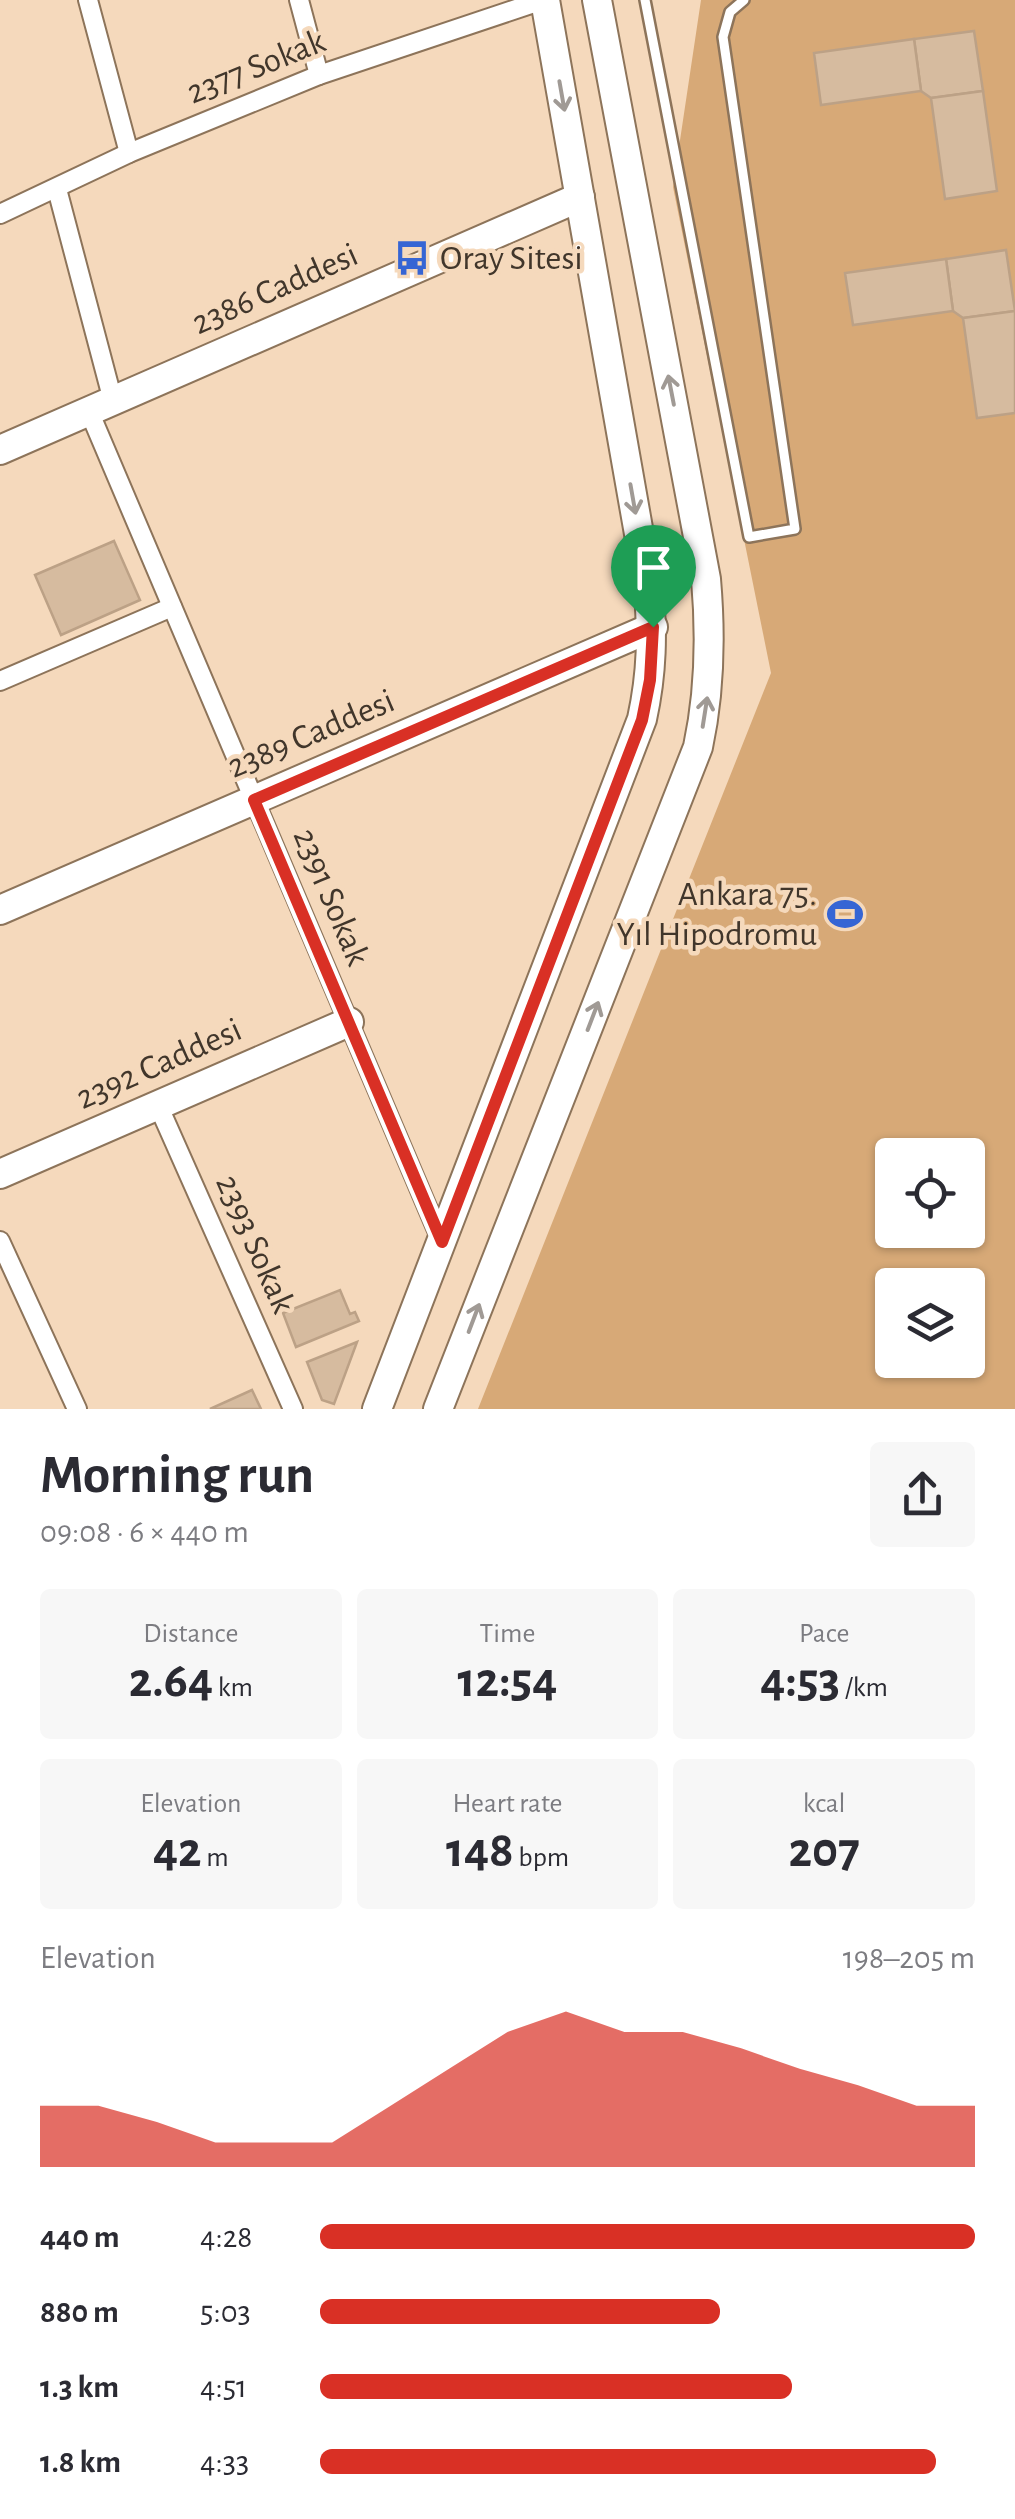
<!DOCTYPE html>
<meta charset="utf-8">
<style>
body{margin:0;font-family:"Alegreya Sans",sans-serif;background:#f7f7f7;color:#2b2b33;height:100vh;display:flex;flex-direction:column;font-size:38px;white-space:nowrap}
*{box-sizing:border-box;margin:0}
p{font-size:32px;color:#7c7c81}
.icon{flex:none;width:55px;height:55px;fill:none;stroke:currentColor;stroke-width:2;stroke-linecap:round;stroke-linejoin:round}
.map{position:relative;height:1409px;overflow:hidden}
.drawer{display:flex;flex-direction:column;background:#fff;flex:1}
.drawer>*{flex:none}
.tools{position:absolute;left:875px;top:1138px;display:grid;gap:20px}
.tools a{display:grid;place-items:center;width:110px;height:110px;border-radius:10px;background:#fff;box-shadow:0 2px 8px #0004;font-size:50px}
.pin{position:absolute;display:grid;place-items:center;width:85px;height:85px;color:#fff;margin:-102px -42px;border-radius:50% 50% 50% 0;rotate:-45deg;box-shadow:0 0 10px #0007}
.pin .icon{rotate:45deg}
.round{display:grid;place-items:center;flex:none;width:105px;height:105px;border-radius:10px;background:#f7f7f7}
.head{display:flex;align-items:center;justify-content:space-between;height:170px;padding:0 40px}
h1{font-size:55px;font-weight:600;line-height:75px}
.stats{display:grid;grid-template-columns:repeat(3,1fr);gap:15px;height:170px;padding:10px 40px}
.stats div{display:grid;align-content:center;border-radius:10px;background:#f7f7f7;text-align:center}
.stats b{font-size:50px;font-weight:600}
.stats small{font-size:28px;font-weight:400}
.stats p{font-size:28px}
.chart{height:280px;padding:20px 40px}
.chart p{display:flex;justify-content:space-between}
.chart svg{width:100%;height:180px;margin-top:10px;fill:#d93025;opacity:.7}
ul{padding:0 40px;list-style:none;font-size:32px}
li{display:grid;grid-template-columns:160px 120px 1fr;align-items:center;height:75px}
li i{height:25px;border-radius:12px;background:#d93025}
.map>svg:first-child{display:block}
.green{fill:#d7a977;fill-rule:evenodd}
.building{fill:#d6bb9f;stroke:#bca186;stroke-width:2.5}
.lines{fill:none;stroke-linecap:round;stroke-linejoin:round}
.lane-casing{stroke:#8d745a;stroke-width:14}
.street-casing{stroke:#8d745a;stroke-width:22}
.secondary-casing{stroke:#8d745a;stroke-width:32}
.lane{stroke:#fff;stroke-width:9}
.street{stroke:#fff;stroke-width:18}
.secondary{stroke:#fff;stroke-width:28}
.oneway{stroke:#a09a95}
.route-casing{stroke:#fff;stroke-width:20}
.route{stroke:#d93025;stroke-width:12}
.labels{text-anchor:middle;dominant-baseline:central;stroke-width:9;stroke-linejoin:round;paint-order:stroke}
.street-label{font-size:35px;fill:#41362b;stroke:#f5d9bc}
.poi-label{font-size:35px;fill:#41362b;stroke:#f5d9bc;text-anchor:start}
</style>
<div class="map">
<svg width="1015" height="1409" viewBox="0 0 1015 1409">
<rect width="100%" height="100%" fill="#f5d9bc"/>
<path class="green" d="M701,0H1015V1409H478L771,673L673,187ZM892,1155H968V1230H892ZM892,1285H968V1360H892Z"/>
<g class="building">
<polygon points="974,31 983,91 931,98 921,91 914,39"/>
<polygon points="914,39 921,91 821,105 814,53"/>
<polygon points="983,91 997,191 945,199 931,98"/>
<polygon points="1006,250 1015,311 963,318 953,311 946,259"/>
<polygon points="946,259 953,311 853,325 845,273"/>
<polygon points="1015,311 1015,413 977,418 963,318"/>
<polygon points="114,541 140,600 61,635 35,575"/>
<polygon points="340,1290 350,1314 355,1312 359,1321 296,1347 283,1313"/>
<polygon points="357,1342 334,1404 322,1400 307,1362"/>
<polygon points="252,1390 261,1409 210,1409"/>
</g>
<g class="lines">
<defs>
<polyline id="lane" points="645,0 749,537 795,529 723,37 730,12 744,0"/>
<g id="street">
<polyline points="88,0 129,153"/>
<polyline points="299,0 319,75"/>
<polyline points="57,189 113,401"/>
<polyline points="0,214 129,153 319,75 543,0"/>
<polyline points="89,411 442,1242"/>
<polyline points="0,681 172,607"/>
<polyline points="158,1105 293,1409"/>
<polyline points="0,1241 77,1409"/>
</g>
<g id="secondary">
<polyline points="0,450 580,197"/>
<polyline points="0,910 653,627"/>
<polyline points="0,1174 349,1022"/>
<path d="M377,1409L642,719C652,673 653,632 648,585L545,0"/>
<path d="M438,1409L698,747C710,691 711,637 706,579L597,0"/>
</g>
</defs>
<use href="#lane" class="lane-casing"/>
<use href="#street" class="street-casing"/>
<use href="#secondary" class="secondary-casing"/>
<use href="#lane" class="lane"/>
<use href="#street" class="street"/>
<use href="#secondary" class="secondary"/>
</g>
<defs><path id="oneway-shaft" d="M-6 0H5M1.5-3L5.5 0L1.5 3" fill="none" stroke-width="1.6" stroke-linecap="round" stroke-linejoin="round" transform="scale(2.5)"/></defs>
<g class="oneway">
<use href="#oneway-shaft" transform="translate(562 96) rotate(80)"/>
<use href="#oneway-shaft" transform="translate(671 390) rotate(-101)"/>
<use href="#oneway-shaft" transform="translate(633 499) rotate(80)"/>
<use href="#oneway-shaft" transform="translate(705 712) rotate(-81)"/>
<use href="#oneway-shaft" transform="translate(593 1016) rotate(-69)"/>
<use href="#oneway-shaft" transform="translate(474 1318) rotate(-69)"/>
</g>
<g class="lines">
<defs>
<polygon id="route" points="653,627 650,680 642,720 442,1242 254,800"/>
</defs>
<use href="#route" class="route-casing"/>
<use href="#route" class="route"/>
</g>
<defs>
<symbol id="bus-bare" viewBox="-9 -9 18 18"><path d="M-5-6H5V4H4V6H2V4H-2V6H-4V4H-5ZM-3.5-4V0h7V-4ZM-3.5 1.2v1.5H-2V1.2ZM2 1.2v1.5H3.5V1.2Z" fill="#3665d4" stroke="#f5d9bc" stroke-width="2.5" paint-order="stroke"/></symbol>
<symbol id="stadium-bare" viewBox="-9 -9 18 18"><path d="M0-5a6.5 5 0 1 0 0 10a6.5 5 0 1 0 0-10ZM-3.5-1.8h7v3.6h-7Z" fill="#3665d4" stroke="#f5d9bc" stroke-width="2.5" paint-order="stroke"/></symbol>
</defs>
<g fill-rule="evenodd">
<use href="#bus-bare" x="387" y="233" width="50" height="50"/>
<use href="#stadium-bare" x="820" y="889" width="50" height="50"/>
</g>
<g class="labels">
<g class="street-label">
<text transform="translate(256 67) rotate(-22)">2377 Sokak</text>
<text transform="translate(275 289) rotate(-24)">2386 Caddesi</text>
<text transform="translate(311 734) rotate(-23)">2389 Caddesi</text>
<text transform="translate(331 897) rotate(67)">2391 Sokak</text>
<text transform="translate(159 1064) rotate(-24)">2392 Caddesi</text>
<text transform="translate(255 1244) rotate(66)">2393 Sokak</text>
</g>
<g class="poi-label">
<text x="440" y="258">Oray Sitesi</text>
<text x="817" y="894" text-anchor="end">Ankara 75.<tspan x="817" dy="40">Yıl Hipodromu</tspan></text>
</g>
</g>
</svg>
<div class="tools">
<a><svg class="icon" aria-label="locate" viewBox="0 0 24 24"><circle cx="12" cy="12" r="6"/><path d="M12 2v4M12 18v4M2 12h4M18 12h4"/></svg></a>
<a><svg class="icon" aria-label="layers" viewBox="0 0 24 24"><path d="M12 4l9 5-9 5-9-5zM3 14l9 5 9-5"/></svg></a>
</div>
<div class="pin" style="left:653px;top:627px;background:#1e9e55"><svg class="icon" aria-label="arrive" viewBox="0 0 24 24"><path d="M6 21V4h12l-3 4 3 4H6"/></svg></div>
</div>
<section class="drawer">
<div class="head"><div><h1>Morning run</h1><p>09:08 · 6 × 440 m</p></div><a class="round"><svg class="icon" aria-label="share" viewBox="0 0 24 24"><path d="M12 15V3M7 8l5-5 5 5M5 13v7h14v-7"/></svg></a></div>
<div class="stats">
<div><p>Distance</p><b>2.64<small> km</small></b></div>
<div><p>Time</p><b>12:54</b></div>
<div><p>Pace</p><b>4:53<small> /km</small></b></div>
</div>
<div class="stats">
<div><p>Elevation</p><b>42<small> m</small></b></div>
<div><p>Heart rate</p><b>148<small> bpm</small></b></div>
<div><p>kcal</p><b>207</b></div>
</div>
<div class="chart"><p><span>Elevation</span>198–205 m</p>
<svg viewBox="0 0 160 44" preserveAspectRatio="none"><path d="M0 44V29L10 29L20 33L30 38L40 38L50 38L60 29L70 20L80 11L90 6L100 11L110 11L120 15L130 20L140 24L150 29L160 29V44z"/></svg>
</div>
<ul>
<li><b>440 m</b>4:28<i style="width:100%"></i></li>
<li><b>880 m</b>5:03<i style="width:61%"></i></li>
<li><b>1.3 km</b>4:51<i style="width:72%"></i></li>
<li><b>1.8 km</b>4:33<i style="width:94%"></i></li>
</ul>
</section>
